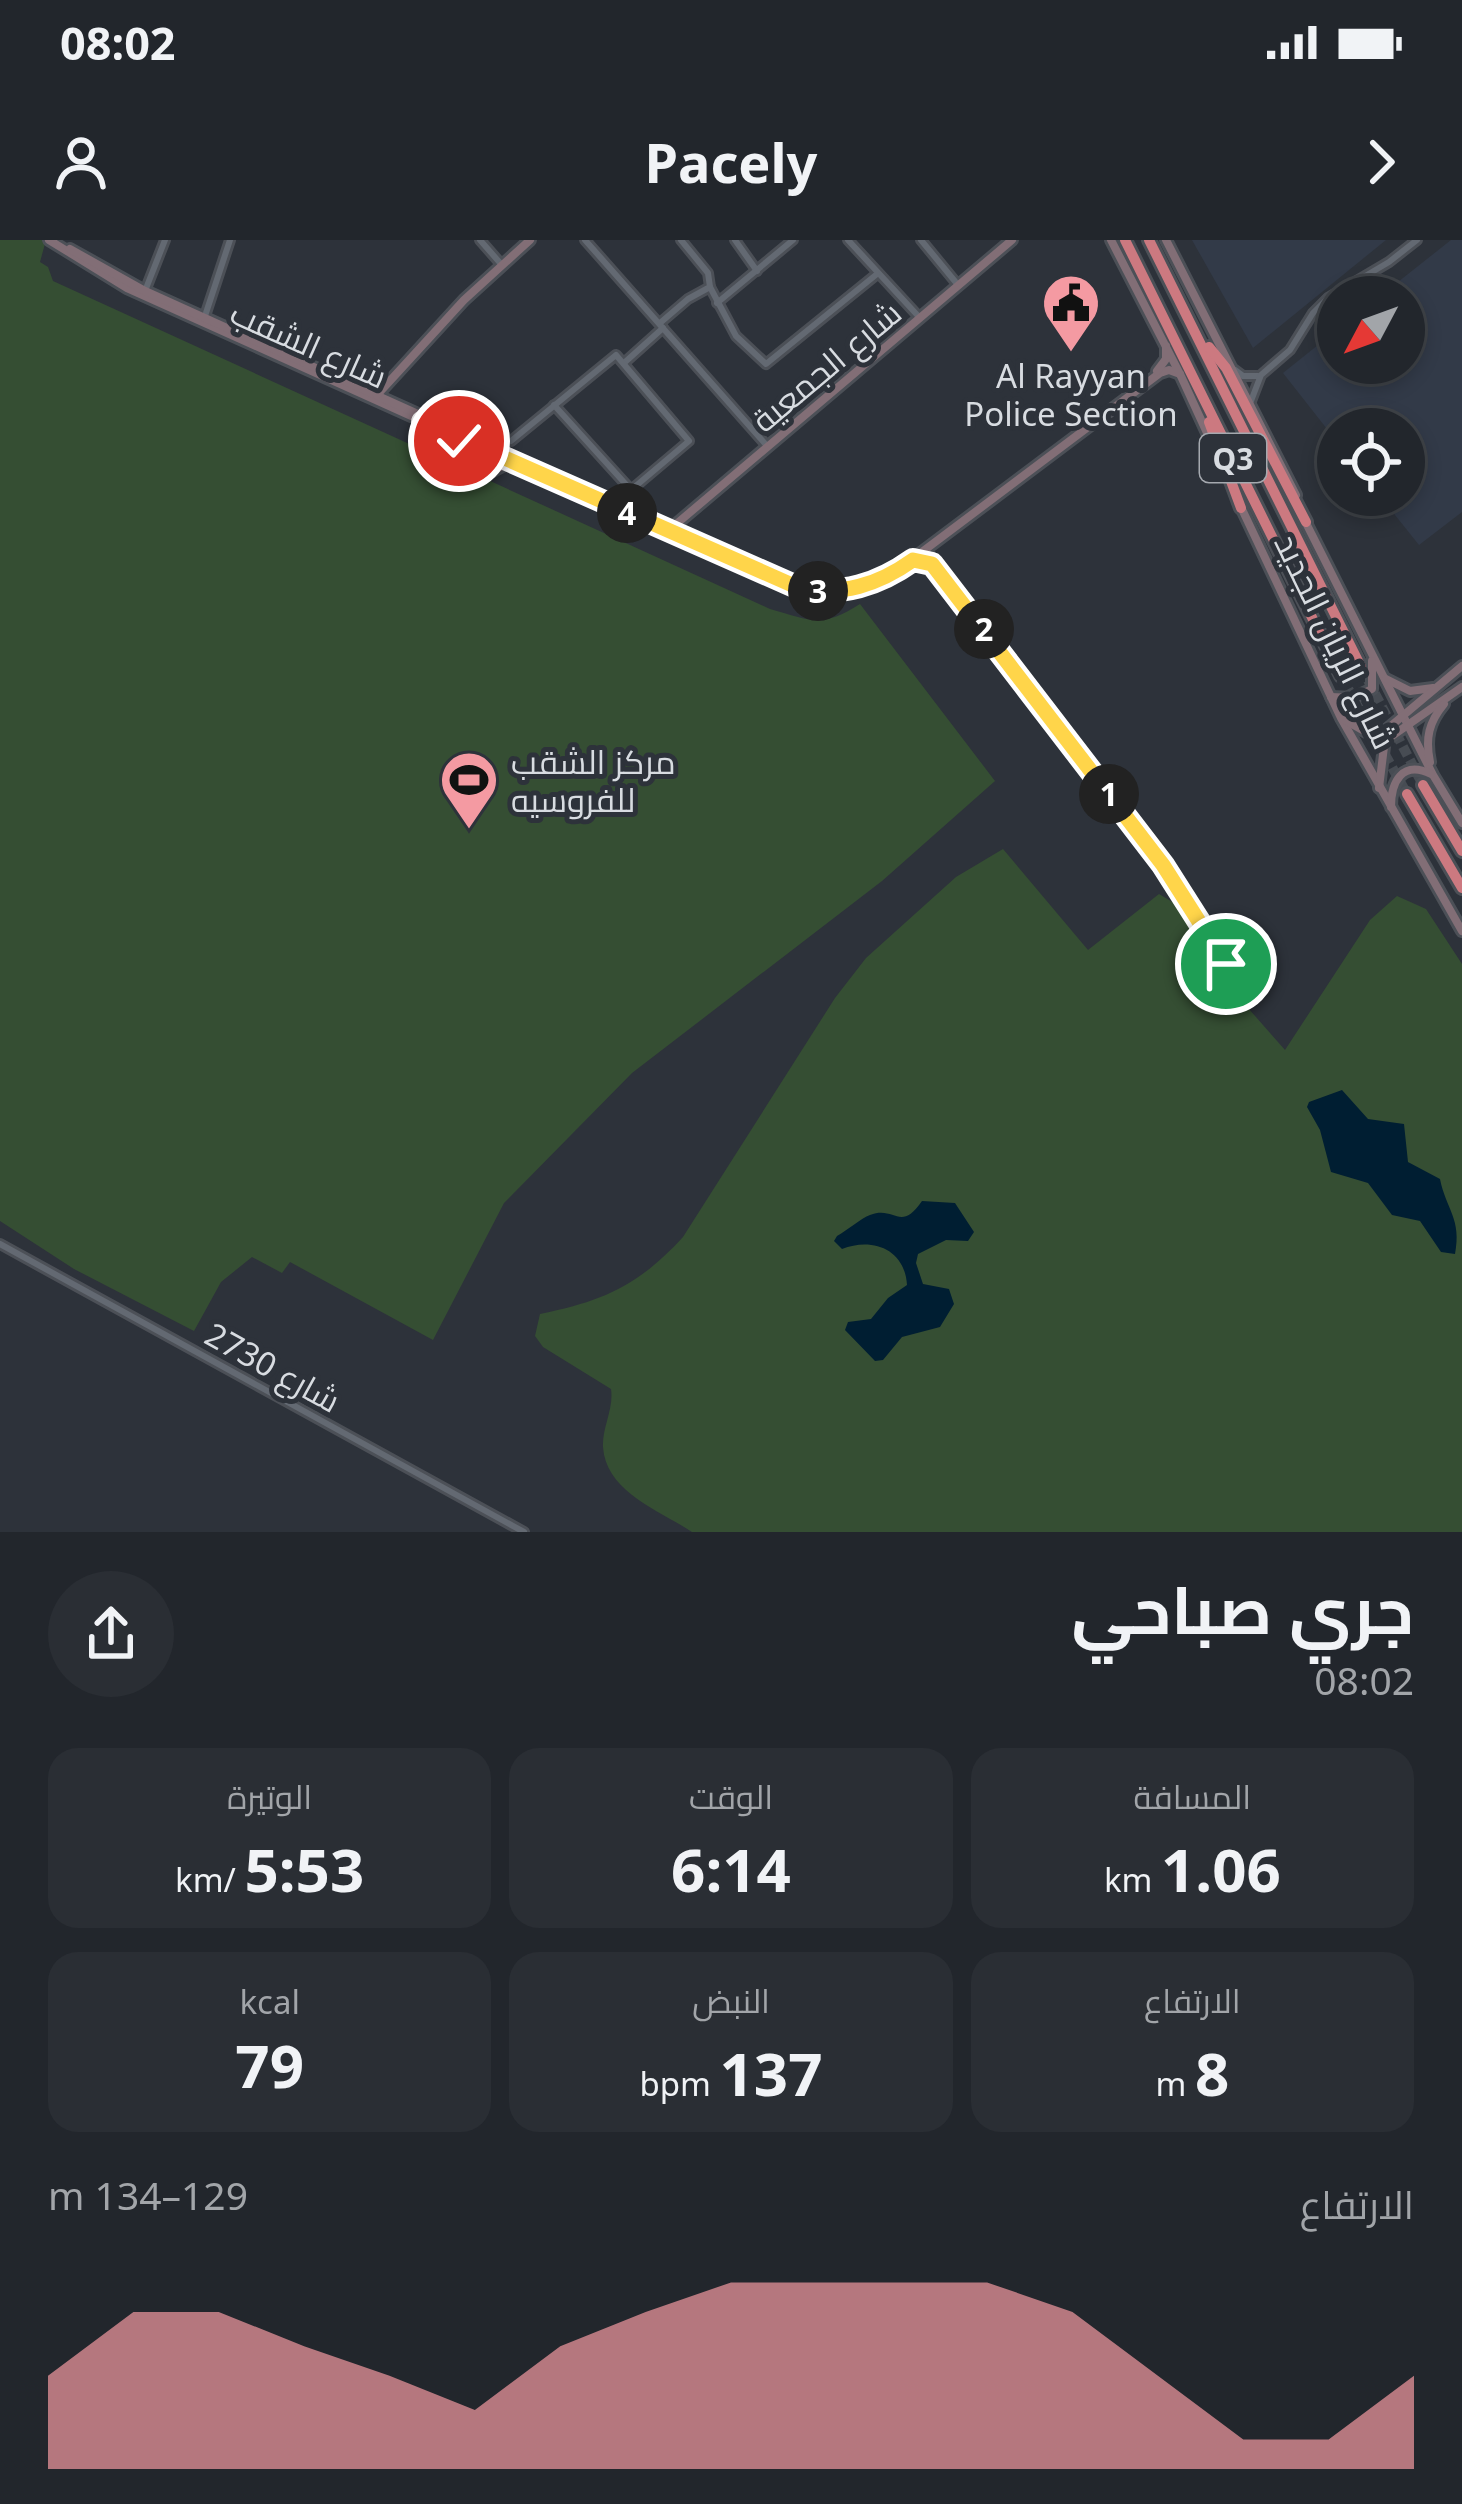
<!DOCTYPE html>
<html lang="ar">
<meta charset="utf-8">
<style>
body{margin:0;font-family:"Noto Sans",Cairo,sans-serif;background:#2a2e34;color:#f1f3f6;direction:rtl;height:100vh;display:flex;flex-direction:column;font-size:45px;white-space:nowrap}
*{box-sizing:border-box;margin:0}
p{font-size:39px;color:#a2a5a9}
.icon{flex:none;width:66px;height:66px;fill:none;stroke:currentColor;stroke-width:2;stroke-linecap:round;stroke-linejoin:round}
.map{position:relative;height:1292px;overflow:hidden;direction:ltr}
.details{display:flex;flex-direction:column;background:#22262c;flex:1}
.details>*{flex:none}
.needle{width:78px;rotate:229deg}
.buttons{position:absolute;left:1317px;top:36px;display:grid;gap:24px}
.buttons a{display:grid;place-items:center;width:108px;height:108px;border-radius:50%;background:#22262c;box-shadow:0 6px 18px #0003,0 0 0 3px #3f4348;font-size:60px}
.pin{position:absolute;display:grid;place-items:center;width:102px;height:102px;color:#fff;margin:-51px;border:6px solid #fff;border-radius:50%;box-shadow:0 3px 12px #0007}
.km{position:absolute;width:60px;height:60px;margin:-30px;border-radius:50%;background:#222;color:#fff;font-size:33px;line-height:60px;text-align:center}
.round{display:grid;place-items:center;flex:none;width:126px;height:126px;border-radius:63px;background:#2a2e34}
.overview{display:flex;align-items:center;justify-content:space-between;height:204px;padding:0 48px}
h1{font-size:66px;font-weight:700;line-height:90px}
.metrics{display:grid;grid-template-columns:repeat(3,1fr);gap:18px;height:204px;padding:12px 48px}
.metrics div{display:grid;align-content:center;border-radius:30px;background:#2a2e34;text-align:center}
.metrics b{font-size:60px;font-weight:700}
.metrics small{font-size:33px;font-weight:400}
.metrics p{font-size:33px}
.chart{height:336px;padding:24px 48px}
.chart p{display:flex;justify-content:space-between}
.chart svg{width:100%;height:216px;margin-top:12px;fill:#f49aa2;opacity:.7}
.status{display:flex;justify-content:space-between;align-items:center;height:84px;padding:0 60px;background:#22262c;direction:ltr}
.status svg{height:33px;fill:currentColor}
header{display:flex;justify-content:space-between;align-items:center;height:156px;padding:0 48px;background:#22262c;font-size:54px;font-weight:700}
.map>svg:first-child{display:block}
.built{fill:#323a48}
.green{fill:#354e33}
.water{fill:#001e32}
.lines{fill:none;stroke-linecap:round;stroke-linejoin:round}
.highway-tunnel{stroke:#474c53;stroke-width:10;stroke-dasharray:10 5;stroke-linecap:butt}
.street-casing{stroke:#4c5057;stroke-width:12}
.secondary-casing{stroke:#4c5057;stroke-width:14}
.highway-casing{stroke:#4c5057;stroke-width:16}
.street{stroke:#636972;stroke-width:6}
.secondary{stroke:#826e76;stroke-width:8}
.highway{stroke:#cc7980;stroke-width:10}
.route-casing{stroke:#fff;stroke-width:24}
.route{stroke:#ffd54a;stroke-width:15}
.labels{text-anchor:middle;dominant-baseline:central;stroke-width:10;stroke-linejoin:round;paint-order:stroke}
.shield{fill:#2d323a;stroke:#a5a9af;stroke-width:3}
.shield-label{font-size:30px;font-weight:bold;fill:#d8dce1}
.street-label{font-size:33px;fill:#d8dce1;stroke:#2d323a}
.poi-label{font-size:33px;fill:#d8dce1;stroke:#2d323a}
</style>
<div class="status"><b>08:02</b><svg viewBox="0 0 49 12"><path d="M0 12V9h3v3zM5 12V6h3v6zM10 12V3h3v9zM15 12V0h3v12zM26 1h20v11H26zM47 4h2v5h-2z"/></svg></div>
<header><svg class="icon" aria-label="forward" viewBox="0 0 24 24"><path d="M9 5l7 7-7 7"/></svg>Pacely<svg class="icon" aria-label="person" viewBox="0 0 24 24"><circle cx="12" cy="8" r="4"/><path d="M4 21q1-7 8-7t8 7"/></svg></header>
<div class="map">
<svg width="1462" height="1292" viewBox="0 0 1462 1292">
<rect width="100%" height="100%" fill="#2d323a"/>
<g class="built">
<polygon points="1192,0 1386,0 1253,108"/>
<polygon points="1451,0 1462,0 1462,272 1419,305 1379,255 1404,255 1404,189 1338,189 1338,203 1283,133 1338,89 1338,123 1404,123 1404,57 1379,57"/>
</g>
<g class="green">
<path d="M0,0H46L40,22L48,27L53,41L770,369C812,381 822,388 860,364L995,541L882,641L632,833L504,963L433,1100L290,1022L282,1033L252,1017L221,1042L194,1091L74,1029L0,981Z"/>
<path d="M1003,609L1088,710L1159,654L1174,663L1219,735L1285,810L1370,680L1397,656L1426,669L1462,724V1292H692C659,1270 606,1252 603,1207C602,1187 614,1169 611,1149L543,1107L535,1096L540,1074C604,1061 639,1045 683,997L835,758L866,718L956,637Z"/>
</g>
<g class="water">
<path d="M1342,850L1368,879L1404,884L1408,922L1440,939C1446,969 1462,979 1455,1014L1441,1012L1420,981L1392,975L1368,943L1331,932L1320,890L1307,867L1309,862Z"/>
<path d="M922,961L955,963L974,992L968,1001L946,1000L918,1014L916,1023L923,1044L949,1049L954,1064L940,1087L902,1097L883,1120L875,1121L845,1090L848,1082L871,1079L888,1058L907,1045C905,1009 872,997 842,1009L834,1001L837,996C848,990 861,978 870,975C895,965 900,993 922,961Z"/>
</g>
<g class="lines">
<g class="highway-tunnel">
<polyline points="1361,427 1423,545"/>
<polyline points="1341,436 1407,554"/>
</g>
<defs>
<g id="street">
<polyline points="480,0 501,24"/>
<polyline points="585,0 768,207"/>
<polyline points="735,0 757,31"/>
<polyline points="848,0 920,78"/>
<polyline points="921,0 958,45"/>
<polyline points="710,47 736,96 766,124 877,34"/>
<polyline points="145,51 165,0"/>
<polyline points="717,63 793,0"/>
<polyline points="203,82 230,0"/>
<polyline points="660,83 688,59 710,47 708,33 681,0"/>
<polyline points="624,123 663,88"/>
<polyline points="1235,130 1243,136 1258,136"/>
<polyline points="1251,161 1261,135 1290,110 1313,73 1328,58 1389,22 1417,0"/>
<polyline points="554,165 631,250"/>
<polyline points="511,201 616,115 689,201 631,250 622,266"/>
<polyline points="926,310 1163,625 1226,724"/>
<polyline points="0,1004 524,1292"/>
</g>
<g id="secondary">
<path d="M49,0L127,48L773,339C814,356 855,355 894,333L1160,133L1169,130L1180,134"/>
<polyline points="1111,0 1180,134 1214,208"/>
<polyline points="1166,0 1296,255"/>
<polyline points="70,9 145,51 480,202"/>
<polyline points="1157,131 1166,119 1166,106"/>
<polyline points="377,155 464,60 530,0"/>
<polyline points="461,202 474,214 475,225"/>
<polyline points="485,235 510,222"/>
<polyline points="1240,265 1341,478 1462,691"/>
<polyline points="1305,281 1433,535 1462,583"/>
<polyline points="668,291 1012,0"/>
<polyline points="914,320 932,324"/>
<polyline points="1386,439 1410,451 1433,448"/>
<polyline points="1331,457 1353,458 1372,449 1372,421"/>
<polyline points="1343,479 1366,492 1392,496 1462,447"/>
<path d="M1430,522C1425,498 1429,482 1444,464"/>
<polyline points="1379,548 1386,490 1462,426"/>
<path d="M1391,567C1391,542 1402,520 1431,534"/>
</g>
<g id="highway">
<polyline points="1125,0 1341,436"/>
<polyline points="1149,0 1361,427"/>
<polyline points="1209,107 1226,128 1306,282"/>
<polyline points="1209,182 1241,268"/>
<polyline points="1423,545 1462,611"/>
<polyline points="1407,554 1462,648"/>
</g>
</defs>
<use href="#street" class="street-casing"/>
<use href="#secondary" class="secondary-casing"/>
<use href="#highway" class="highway-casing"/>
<use href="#street" class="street"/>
<use href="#secondary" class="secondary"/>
<use href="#highway" class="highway"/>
</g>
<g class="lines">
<defs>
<path id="route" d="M459,201L423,182L799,348C842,356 878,345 913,320L932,324L1163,625L1226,724"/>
</defs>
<use href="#route" class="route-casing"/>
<use href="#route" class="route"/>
</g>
<defs>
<symbol id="civic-pin" viewBox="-11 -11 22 30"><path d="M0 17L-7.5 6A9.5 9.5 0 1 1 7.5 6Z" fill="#f49aa2" stroke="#2d323a"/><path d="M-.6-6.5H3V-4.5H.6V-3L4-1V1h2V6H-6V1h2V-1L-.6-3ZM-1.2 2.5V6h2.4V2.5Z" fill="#111"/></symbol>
<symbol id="stadium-pin" viewBox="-11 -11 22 30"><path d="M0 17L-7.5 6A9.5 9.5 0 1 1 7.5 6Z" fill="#f49aa2" stroke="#2d323a"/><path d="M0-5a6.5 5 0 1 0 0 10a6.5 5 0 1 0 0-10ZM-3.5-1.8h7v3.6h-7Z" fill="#111"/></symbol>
</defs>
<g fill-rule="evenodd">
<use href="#civic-pin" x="1038" y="30" width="66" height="90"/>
<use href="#stadium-pin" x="436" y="507" width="66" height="90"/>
</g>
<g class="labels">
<rect class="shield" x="1200" y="194" width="66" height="48" rx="9"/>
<g class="shield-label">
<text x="1233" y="218">Q3</text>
</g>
<g class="street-label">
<text transform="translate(309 104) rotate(24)">شارع الشقب</text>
<text transform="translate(826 126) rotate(-40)">شارع الجمعية</text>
<text transform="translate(1336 401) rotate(64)">شارع الريان الجديد</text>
<text transform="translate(273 1127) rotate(29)">شارع 2730</text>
</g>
<g class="poi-label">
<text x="1071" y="135">Al Rayyan<tspan x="1071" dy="38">Police Section</tspan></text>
<text x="511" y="521" text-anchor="start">مركز الشقب<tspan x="511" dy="38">للفروسيه</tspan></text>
</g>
</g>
</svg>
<div class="buttons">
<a><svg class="needle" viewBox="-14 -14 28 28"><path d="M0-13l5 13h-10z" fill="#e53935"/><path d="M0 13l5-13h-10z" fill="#a2a5a9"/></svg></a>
<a><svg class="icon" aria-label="locate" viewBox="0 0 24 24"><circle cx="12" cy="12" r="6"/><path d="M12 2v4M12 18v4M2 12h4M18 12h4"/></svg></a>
</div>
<div class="pin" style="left:1226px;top:724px;background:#1e9e55"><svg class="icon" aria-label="arrive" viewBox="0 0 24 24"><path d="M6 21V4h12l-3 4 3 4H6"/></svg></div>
<div class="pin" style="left:459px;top:201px;background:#d93025"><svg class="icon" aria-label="check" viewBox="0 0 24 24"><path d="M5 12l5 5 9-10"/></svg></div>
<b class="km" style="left:1109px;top:554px">1</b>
<b class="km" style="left:984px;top:389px">2</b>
<b class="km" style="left:818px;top:351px">3</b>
<b class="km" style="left:627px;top:273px">4</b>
</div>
<section class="details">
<div class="overview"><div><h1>جري صباحي</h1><p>08:02</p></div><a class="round"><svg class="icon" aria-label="share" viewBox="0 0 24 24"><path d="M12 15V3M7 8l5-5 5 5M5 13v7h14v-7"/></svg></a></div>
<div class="metrics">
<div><p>المسافة</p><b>1.06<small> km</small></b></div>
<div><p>الوقت</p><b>6:14</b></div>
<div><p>الوتيرة</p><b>5:53<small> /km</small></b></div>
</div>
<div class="metrics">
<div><p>الارتفاع</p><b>8<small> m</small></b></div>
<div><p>النبض</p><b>137<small> bpm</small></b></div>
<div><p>kcal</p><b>79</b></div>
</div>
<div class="chart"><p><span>الارتفاع</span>129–134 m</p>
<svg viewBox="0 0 160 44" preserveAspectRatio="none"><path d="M0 44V25L10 12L20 12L30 19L40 25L50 32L60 19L70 12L80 6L90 6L100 6L110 6L120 12L130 25L140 38L150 38L160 25V44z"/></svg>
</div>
</section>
